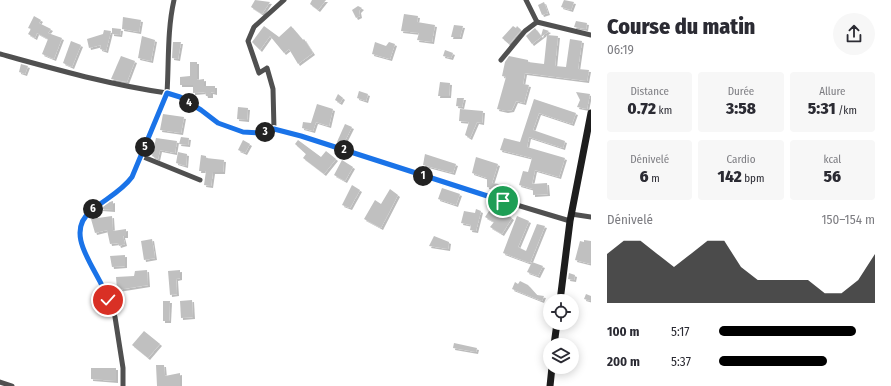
<!DOCTYPE html>
<html lang="fr">
<meta charset="utf-8">
<style>
body{margin:0;font-family:"Fira Sans Condensed",sans-serif;background:#f7f7f7;color:#2b2b33;height:100vh;display:flex;flex-direction:column;font-size:15px;white-space:nowrap}
*{box-sizing:border-box;margin:0}
p{font-size:13px;color:#7c7c81}
.icon{flex:none;width:22px;height:22px;fill:none;stroke:currentColor;stroke-width:2;stroke-linecap:round;stroke-linejoin:round}
.map{position:relative;flex:1;overflow:hidden}
.drawer{display:flex;flex-direction:column;background:#fff;width:300px}
.drawer>*{flex:none}
.buttons{position:absolute;left:543px;top:294px;display:grid;gap:8px}
.buttons a{display:grid;place-items:center;width:36px;height:36px;border-radius:50%;background:#fff;box-shadow:0 2px 10px #0003;font-size:20px}
.pin{position:absolute;display:grid;place-items:center;width:34px;height:34px;color:#fff;margin:-17px;border:2px solid #fff;border-radius:50%;box-shadow:0 1px 4px #0007}
.km{position:absolute;width:20px;height:20px;margin:-10px;border-radius:50%;background:#222;color:#fff;font-size:11px;line-height:20px;text-align:center}
.round{display:grid;place-items:center;flex:none;width:42px;height:42px;border-radius:21px;background:#f7f7f7}
.head{display:flex;align-items:center;justify-content:space-between;height:68px;padding:0 16px}
h1{font-size:22px;font-weight:800;line-height:30px}
.figures{display:grid;grid-template-columns:repeat(3,1fr);gap:6px;height:68px;padding:4px 16px}
.figures div{display:grid;align-content:center;border-radius:4px;background:#f7f7f7;text-align:center}
.figures b{font-size:17px;font-weight:800}
.figures small{font-size:11px;font-weight:400}
.figures p{font-size:11px}
.chart{height:112px;padding:8px 16px}
.chart p{display:flex;justify-content:space-between}
.chart svg{width:100%;height:72px;margin-top:4px;fill:#000;opacity:.7}
ul{padding:0 16px;list-style:none;font-size:13px}
li{display:grid;grid-template-columns:64px 48px 1fr;align-items:center;height:30px}
li i{height:10px;border-radius:5px;background:#000}
main{display:flex;flex:1;min-height:0}
.map>svg:first-child{display:block}
.building{fill:#c0c0c0;filter:url(#shadow)}
.lines{fill:none;stroke-linecap:round;stroke-linejoin:round}
.street{stroke:#505050;stroke-width:5}
.secondary{stroke:#1d1d1d;stroke-width:7}
.route-casing{stroke:#fff;stroke-width:8}
.route{stroke:#1a73e8;stroke-width:5}
</style>
<main>
<div class="map">
<svg width="591" height="386" viewBox="0 0 591 386">
<defs>
<filter id="shadow"><feDropShadow dx="2" dy="2" stdDeviation="0" flood-color="#0004"/></filter>
</defs>
<rect width="100%" height="100%" fill="#fff"/>
<g class="building">
<polygon points="255,0 270,2 262,14 251,7"/>
<polygon points="312,0 326,0 318,10 310,4"/>
<polygon points="564,0 574,2 571,10 561,7"/>
<polygon points="544,2 548,13 542,15 538,5"/>
<polygon points="358,6 362,8 359,11 360,16 356,18 352,10"/>
<polygon points="404,14 418,16 417,22 435,25 432,42 417,40 419,33 401,31"/>
<polygon points="34,16 41,20 39,23 51,29 48,33 62,38 54,59 42,54 48,39 37,33 35,38 28,34 31,29 28,28"/>
<polygon points="123,17 141,20 139,32 122,29"/>
<polygon points="576,21 587,23 586,29 574,27"/>
<polygon points="454,25 463,26 460,37 451,37"/>
<polygon points="264,26 279,37 291,26 303,40 304,39 313,53 298,64 289,49 284,53 270,36 260,50 252,42"/>
<polygon points="513,26 516,28 517,26 521,30 509,44 502,38"/>
<polygon points="112,28 121,29 120,35 112,34"/>
<polygon points="535,28 541,36 543,29 549,31 532,44 526,36"/>
<polygon points="104,30 111,31 106,51 100,49 101,45 89,48 87,39 103,34"/>
<polygon points="547,35 558,36 555,66 566,67 570,39 582,41 578,69 589,70 587,81 525,73 523,84 529,85 524,103 516,101 512,110 506,111 497,109 506,77 502,76 505,62 509,56 528,60 528,62 544,64"/>
<polygon points="142,36 155,40 151,61 138,58"/>
<polygon points="71,41 81,45 72,67 63,63"/>
<polygon points="173,42 181,42 178,59 172,58"/>
<polygon points="375,42 386,46 389,42 395,44 390,59 372,54"/>
<polygon points="445,50 453,53 451,58 443,56"/>
<polygon points="121,56 135,61 127,82 111,79"/>
<polygon points="190,62 197,62 197,80 204,79 204,86 215,86 215,93 211,92 211,96 206,96 205,92 193,93 193,85 180,85 180,77 190,76"/>
<polygon points="21,64 28,66 25,74 19,72"/>
<polygon points="440,82 450,83 449,96 438,96"/>
<polygon points="359,91 368,94 366,101 357,98"/>
<polygon points="576,92 590,94 587,109 577,107 580,100"/>
<polygon points="338,94 343,98 340,103 335,100"/>
<polygon points="457,98 464,98 462,107 456,106"/>
<polygon points="534,99 576,113 572,124 539,113 533,130 565,141 563,148 529,137 527,147 565,158 559,177 535,170 532,184 547,183 548,194 533,195 533,189 519,185 523,171 528,172 532,158 500,150 504,138 520,142"/>
<polygon points="317,104 333,109 329,126 316,122 313,131 302,128 303,122 311,123"/>
<polygon points="238,107 248,108 247,120 237,119"/>
<polygon points="460,109 483,111 482,123 477,122 470,138 465,135 469,122 459,121"/>
<polygon points="163,114 184,117 181,133 160,130"/>
<polygon points="345,124 352,127 343,145 337,142"/>
<polygon points="181,137 189,138 188,145 179,144"/>
<polygon points="156,138 177,141 175,153 160,150 158,159 152,156"/>
<polygon points="243,140 250,144 245,153 238,150"/>
<polygon points="298,140 321,157 326,151 336,159 324,174 303,158 306,154 295,144"/>
<polygon points="178,152 187,154 186,166 176,163"/>
<polygon points="425,154 456,164 453,173 423,165"/>
<polygon points="201,155 206,156 206,158 224,160 223,172 213,172 211,186 204,185 206,171 199,171"/>
<polygon points="476,157 498,164 492,183 511,186 511,193 487,187 487,178 472,173"/>
<polygon points="342,160 353,167 345,181 334,175"/>
<polygon points="352,185 360,190 350,208 342,205"/>
<polygon points="442,188 460,194 456,205 438,199"/>
<polygon points="390,189 398,195 381,228 364,219 375,200 381,204"/>
<polygon points="113,201 113,210 100,209 109,202"/>
<polygon points="491,208 496,211 499,209 512,218 502,234 490,227 494,222 485,217"/>
<polygon points="476,209 481,211 476,231 470,230 471,225 461,223 464,211 475,213"/>
<polygon points="112,216 113,231 126,229 126,236 123,236 125,244 119,246 118,243 110,244 107,230 95,233 91,219"/>
<polygon points="517,216 529,221 518,247 526,251 537,224 545,226 530,263 503,253"/>
<polygon points="434,236 449,242 448,249 429,246"/>
<polygon points="152,239 155,258 144,260 141,241"/>
<polygon points="584,240 591,241 591,264 575,260 580,241 584,242"/>
<polygon points="125,255 125,266 112,267 110,256"/>
<polygon points="532,262 543,266 538,276 527,272"/>
<polygon points="147,270 148,285 117,290 116,277 134,276 135,271"/>
<polygon points="180,270 180,278 176,279 177,294 170,295 168,271"/>
<polygon points="569,273 575,275 574,280 568,279"/>
<polygon points="520,281 528,285 537,295 544,296 542,301 512,289 515,282 518,284"/>
<polygon points="586,294 591,296 591,301 584,299"/>
<polygon points="192,300 193,317 181,318 180,301"/>
<polygon points="163,301 170,301 169,321 163,321"/>
<polygon points="144,331 160,344 148,358 132,345"/>
<polygon points="454,343 477,348 476,352 453,348"/>
<polygon points="156,365 164,365 165,376 180,373 180,386 157,386"/>
<polygon points="91,368 116,368 116,381 91,379"/>
</g>
<g class="lines">
<g class="street">
<path d="M174,0C167,31 169,62 167,93L180,97L201,110L218,123L243,132L261,133L274,129L301,136L460,188L570,221"/>
<polyline points="526,0 537,22 591,35"/>
<path d="M0,54C55,69 110,85 167,93L132,177L125,185L90,211L81,224L80,230V237L83,249L95,273L105,289L115,317L123,368V386"/>
<polyline points="501,60 525,31 537,22"/>
<polyline points="274,129 273,89 267,68 259,73 248,41 254,27 284,0"/>
<polyline points="141,156 200,180"/>
<polyline points="571,214 591,217"/>
<polyline points="0,382 12,386"/>
</g>
<g class="secondary">
<polyline points="560,301 570,221 591,113"/>
<polyline points="554,345 557,323"/>
<polyline points="550,386 552,367"/>
</g>
</g>
<g class="lines">
<defs>
<path id="route" d="M108,300C101,273 61,235 91,211C105,199 121,192 132,177L167,93L180,97L201,110L218,123L243,132L261,133L274,129L301,136L503,201"/>
</defs>
<use href="#route" class="route-casing"/>
<use href="#route" class="route"/>
</g>
</svg>
<div class="buttons">
<a><svg class="icon" aria-label="locate" viewBox="0 0 24 24"><circle cx="12" cy="12" r="6"/><path d="M12 2v4M12 18v4M2 12h4M18 12h4"/></svg></a>
<a><svg class="icon" aria-label="layers" viewBox="0 0 24 24"><path d="M12 4l9 5-9 5-9-5zM3 14l9 5 9-5"/></svg></a>
</div>
<div class="pin" style="left:503px;top:201px;background:#1e9e55"><svg class="icon" aria-label="arrive" viewBox="0 0 24 24"><path d="M6 21V4h12l-3 4 3 4H6"/></svg></div>
<div class="pin" style="left:108px;top:300px;background:#d93025"><svg class="icon" aria-label="check" viewBox="0 0 24 24"><path d="M5 12l5 5 9-10"/></svg></div>
<b class="km" style="left:423px;top:176px">1</b>
<b class="km" style="left:344px;top:150px">2</b>
<b class="km" style="left:265px;top:132px">3</b>
<b class="km" style="left:189px;top:103px">4</b>
<b class="km" style="left:145px;top:147px">5</b>
<b class="km" style="left:93px;top:209px">6</b>
</div>
<section class="drawer">
<div class="head"><div><h1>Course du matin</h1><p>06:19</p></div><a class="round"><svg class="icon" aria-label="share" viewBox="0 0 24 24"><path d="M12 15V3M7 8l5-5 5 5M5 13v7h14v-7"/></svg></a></div>
<div class="figures">
<div><p>Distance</p><b>0.72<small> km</small></b></div>
<div><p>Durée</p><b>3:58</b></div>
<div><p>Allure</p><b>5:31<small> /km</small></b></div>
</div>
<div class="figures">
<div><p>Dénivelé</p><b>6<small> m</small></b></div>
<div><p>Cardio</p><b>142<small> bpm</small></b></div>
<div><p>kcal</p><b>56</b></div>
</div>
<div class="chart"><p><span>Dénivelé</span>150–154 m</p>
<svg viewBox="0 0 160 44" preserveAspectRatio="none"><path d="M0 44V14L10 6L20 6L30 14L40 22L50 14L60 6L70 6L80 22L90 30L100 30L110 30L120 30L130 38L140 38L150 30L160 14V44z"/></svg>
</div>
<ul>
<li><b>100 m</b>5:17<i style="width:88%"></i></li>
<li><b>200 m</b>5:37<i style="width:69%"></i></li>
</ul>
</section>
</main>
